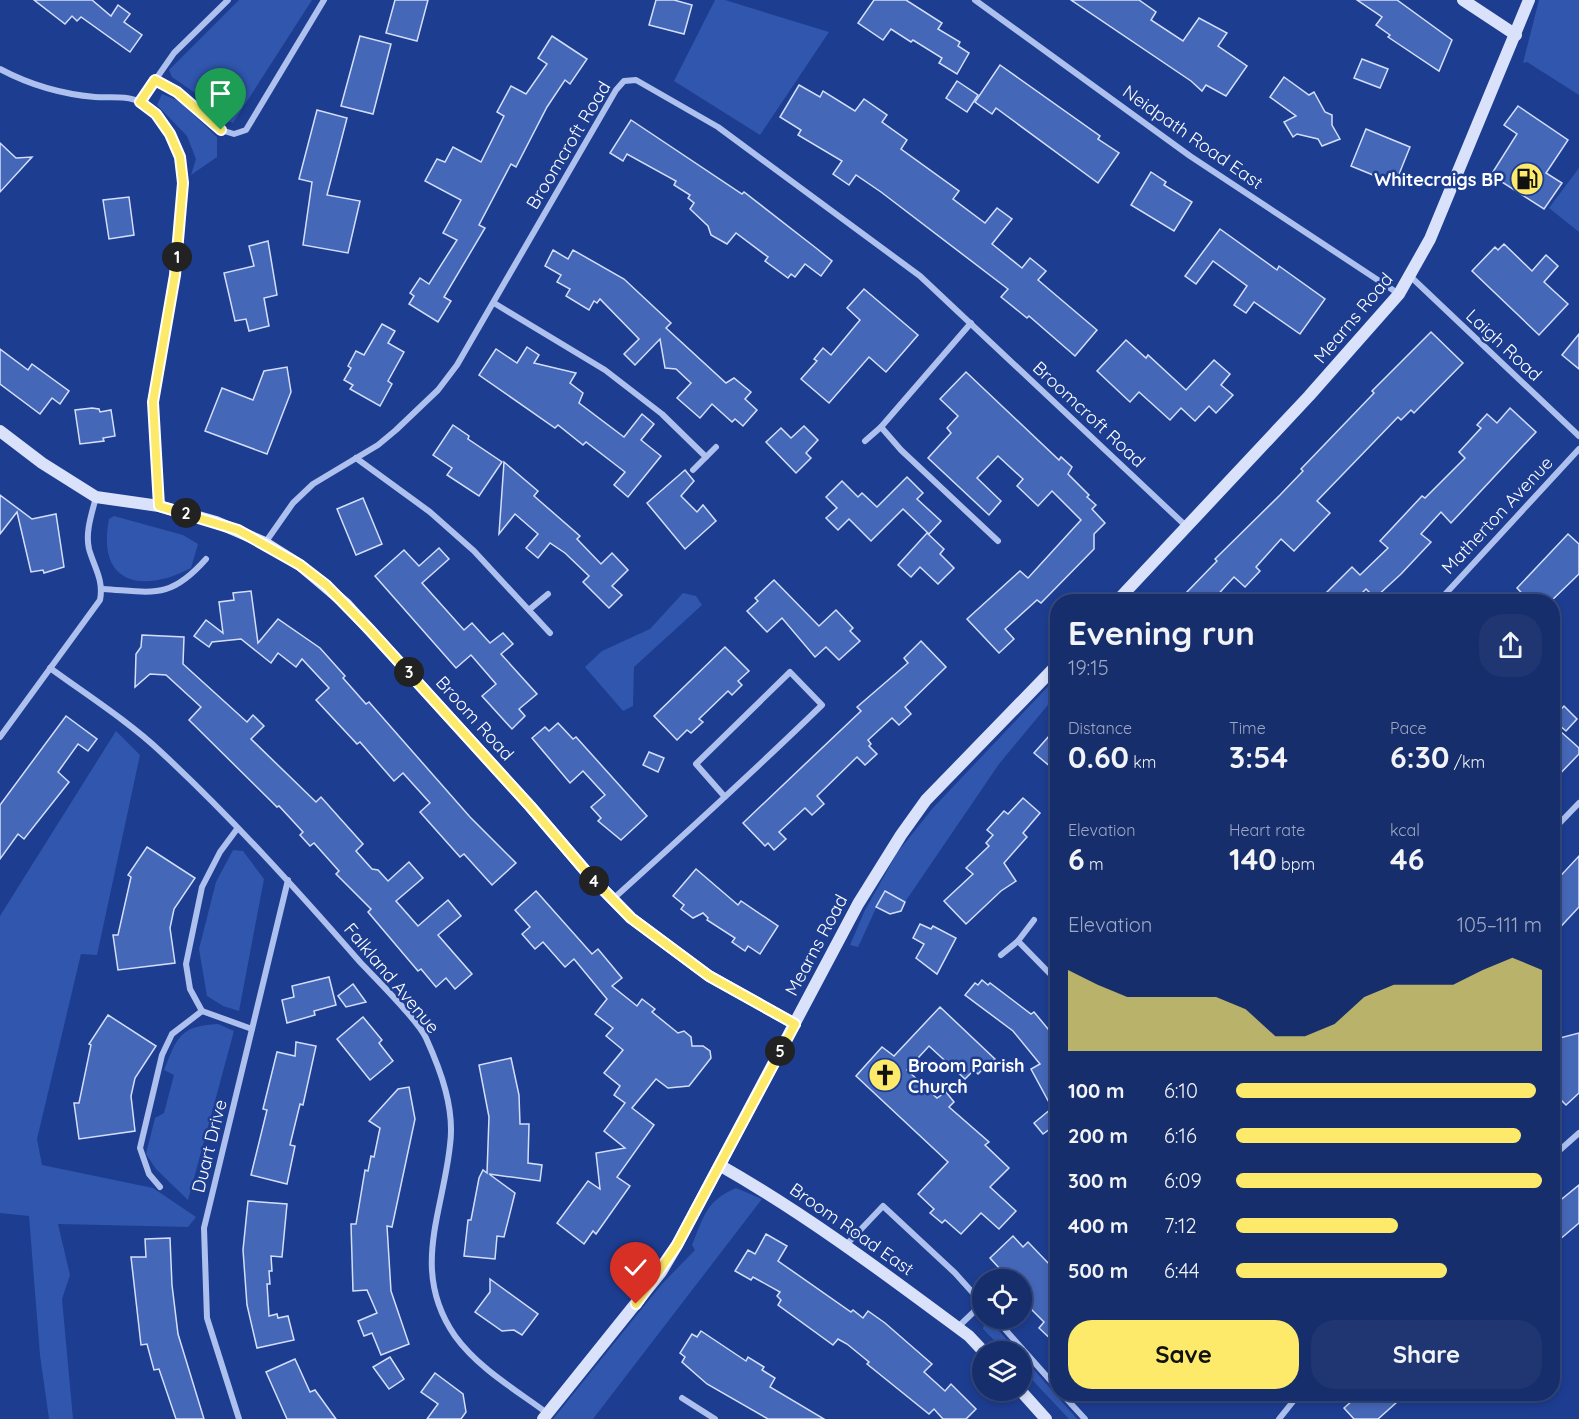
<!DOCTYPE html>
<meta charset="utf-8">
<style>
body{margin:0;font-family:Quicksand,sans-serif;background:#1f3672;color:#f1f3f6;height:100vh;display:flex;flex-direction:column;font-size:22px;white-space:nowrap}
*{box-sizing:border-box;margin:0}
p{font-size:20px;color:#9ea8c2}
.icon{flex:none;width:33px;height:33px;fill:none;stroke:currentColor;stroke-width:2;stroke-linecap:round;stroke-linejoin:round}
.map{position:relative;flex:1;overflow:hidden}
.details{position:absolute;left:1050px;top:594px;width:510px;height:807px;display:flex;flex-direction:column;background:#162e6c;border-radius:24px;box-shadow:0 3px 9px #0003,0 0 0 2px #354a7f}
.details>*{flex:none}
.tools{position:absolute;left:972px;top:1269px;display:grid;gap:12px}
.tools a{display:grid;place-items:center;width:60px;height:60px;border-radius:50%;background:#162e6c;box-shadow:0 3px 9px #0003,0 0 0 2px #354a7f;font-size:30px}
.pin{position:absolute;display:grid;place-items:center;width:51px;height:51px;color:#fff;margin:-62px -26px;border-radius:50% 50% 50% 0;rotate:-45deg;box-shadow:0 0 6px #0007}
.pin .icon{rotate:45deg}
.km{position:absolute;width:30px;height:30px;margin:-15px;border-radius:50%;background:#222;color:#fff;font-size:16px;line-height:30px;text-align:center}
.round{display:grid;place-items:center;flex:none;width:63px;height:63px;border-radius:24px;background:#1f3672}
.summary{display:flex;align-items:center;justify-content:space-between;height:102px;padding:0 18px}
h1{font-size:33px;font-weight:700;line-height:45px}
.stats{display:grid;grid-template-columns:repeat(3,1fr);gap:9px;height:102px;padding:6px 18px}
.stats div{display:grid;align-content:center}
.stats b{font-size:30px;font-weight:700}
.stats small{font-size:16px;font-weight:400}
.stats p{font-size:16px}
.chart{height:168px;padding:12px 18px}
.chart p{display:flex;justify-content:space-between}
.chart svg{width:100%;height:108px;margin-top:6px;fill:#fdea6b;opacity:.7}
.action{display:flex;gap:12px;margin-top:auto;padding:12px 18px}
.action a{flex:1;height:69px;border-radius:24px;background:#fdea6b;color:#111;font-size:24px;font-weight:700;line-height:69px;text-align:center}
.action a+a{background:#1f3672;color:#f1f3f6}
ul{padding:0 18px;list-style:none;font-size:20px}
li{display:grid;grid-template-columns:96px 72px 1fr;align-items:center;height:45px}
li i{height:15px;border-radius:8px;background:#fdea6b}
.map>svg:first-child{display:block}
.green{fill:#3056ae}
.building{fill:#4567b8;stroke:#d3defa;stroke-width:1.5}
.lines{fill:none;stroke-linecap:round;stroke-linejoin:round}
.street{stroke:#adc0ee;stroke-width:6}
.secondary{stroke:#d9e2fa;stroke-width:12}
.route-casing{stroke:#fff;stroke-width:12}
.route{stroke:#fdea6b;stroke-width:8}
.labels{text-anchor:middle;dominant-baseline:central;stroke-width:5;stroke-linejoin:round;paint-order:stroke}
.street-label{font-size:18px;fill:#fff;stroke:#1d3d90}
.poi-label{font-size:18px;font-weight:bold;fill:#fff;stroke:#1d3d90;text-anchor:end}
</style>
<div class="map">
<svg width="1579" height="1419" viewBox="0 0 1579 1419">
<rect width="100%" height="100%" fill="#1d3d90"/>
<g class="green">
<polygon points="239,0 312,0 233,123 227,121 214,106 172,77 169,70"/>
<polygon points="715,0 725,0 829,32 760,135 674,81"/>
<polygon points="1539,0 1579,0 1579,95 1527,62 1523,63"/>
<polygon points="162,94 179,101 217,137 217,157 191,175 196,159 187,136 157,105"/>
<polygon points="1579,168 1579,232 1549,208"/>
<path d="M114,516L183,535L198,544L191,568C142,594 96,584 109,519Z"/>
<polygon points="683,593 696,596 702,605 634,667 633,706 623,711 585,667 602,651 650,629"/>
<polygon points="1057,677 1057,694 999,764 905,902 884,891 858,947 850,945 865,910 897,853 932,809"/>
<polygon points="116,731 140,755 97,955 81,954 37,1139 42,1165 153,1188 196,1217 188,1227 58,1224 70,1275 62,1299 73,1419 49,1419 40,1355 29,1216 0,1213 0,916"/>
<polygon points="233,850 243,851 264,879 239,1011 223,1006 207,996 199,949 216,882"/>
<path d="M218,1024L234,1031L188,1200L156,1169L146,1154L155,1118L164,1113L174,1075L164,1070C177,1038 179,1026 218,1024Z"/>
<path d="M736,1188L762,1199L593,1419H553L661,1285L695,1250L692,1245C704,1216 706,1201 736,1188Z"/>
<polygon points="991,1322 1017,1351 1005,1351 983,1329 984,1324"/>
<polygon points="1022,1356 1077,1419 1069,1419 1022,1369"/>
</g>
<g class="building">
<polygon points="34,0 92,0 111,16 118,5 130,14 124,22 142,35 130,52 81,17 77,21 72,16 65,24"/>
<polygon points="395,0 428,0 417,41 386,33"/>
<polygon points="656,0 674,0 692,5 684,34 649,25"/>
<polygon points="874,0 906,0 942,23 938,29 960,42 958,46 969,53 957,74 939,63 942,58 913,40 911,42 891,29 883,40 858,23"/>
<polygon points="1071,0 1139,0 1156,12 1151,20 1183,41 1199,18 1227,33 1218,46 1247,66 1226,96 1206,85 1202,91 1191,81"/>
<polygon points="1357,0 1397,0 1452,40 1439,71 1388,37 1390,35 1376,25 1382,17"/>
<polygon points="360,36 391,44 373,114 341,106"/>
<polygon points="552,36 587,59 570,84 565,80 547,107 516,167 511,164 479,225 485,228 444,297 451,301 438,322 409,304 414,296 410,293 420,278 429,284 457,240 443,233 461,200 425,181 437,159 445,162 453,147 481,162 504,116 497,112 511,86 526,94 547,64 538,58"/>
<polygon points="1362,59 1388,69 1380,88 1354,78"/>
<polygon points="1000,65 1100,136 1098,139 1119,153 1098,183 996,108 992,114 975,102"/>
<polygon points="1284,77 1309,95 1314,92 1325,112 1332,115 1332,125 1340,139 1322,146 1318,139 1297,134 1293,137 1284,122 1296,116 1270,97"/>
<polygon points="957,81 978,95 967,112 946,98"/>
<polygon points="799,85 820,97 823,91 855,111 864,99 887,115 882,122 907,140 901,149 959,191 953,199 985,223 997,208 1012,219 992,244 1022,268 1030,258 1046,271 1038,280 1097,330 1075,356 1029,316 1027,318 1001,297 1008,289 881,192 856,175 849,185 833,174 842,161 798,135 801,130 780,117"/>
<polygon points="1518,106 1568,140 1546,173 1562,183 1544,209 1491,175 1517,134 1504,125"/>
<polygon points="317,110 347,118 327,195 360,201 348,253 303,245 312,182 299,179"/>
<polygon points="631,120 742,194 744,192 816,248 832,261 821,276 805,264 795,277 791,274 788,278 765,261 768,257 736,233 727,244 711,235 708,226 690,209 694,203 688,198 690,195 674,185 676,181 627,154 623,161 610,153"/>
<polygon points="1366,129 1410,147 1395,184 1351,166"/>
<polygon points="0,143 16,158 32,157 0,192"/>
<polygon points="1151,172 1166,182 1164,185 1192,202 1174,231 1131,205"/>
<polygon points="129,197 134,235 109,239 103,200"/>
<polygon points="1220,229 1277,270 1279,266 1325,299 1300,334 1254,302 1246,313 1234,305 1247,286 1213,261 1196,284 1185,276"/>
<polygon points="268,241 277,295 264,298 269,326 249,331 246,319 235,321 224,273 254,266 249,246"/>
<polygon points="1504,244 1532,271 1546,255 1558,266 1544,282 1568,304 1539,335 1472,271 1495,247 1498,250"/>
<polygon points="553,250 568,259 573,250 624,279 671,323 666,328 726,383 734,378 751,392 745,399 757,410 743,426 735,419 732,422 712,404 700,418 677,398 691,383 676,369 665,368 660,339 635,365 624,354 639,339 600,299 597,303 594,301 589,310 566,296 570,289 557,282 561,275 545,266"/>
<polygon points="864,289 918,335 886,372 869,357 829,403 801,379 817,361 814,359 823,348 831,355 860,320 847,308"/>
<polygon points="382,324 395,331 388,343 404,352 388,381 392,384 380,406 350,389 353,385 344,380 351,368 348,366 356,351 364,355"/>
<polygon points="1431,332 1463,363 1414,413 1411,410 1401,420 1398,417 1317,501 1330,513 1294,551 1281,539 1256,567 1260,571 1245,587 1234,577 1211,602 1193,602 1185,594 1217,561 1215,559 1280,495 1303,471 1301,469 1374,393 1372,391"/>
<polygon points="1579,334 1579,369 1562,355"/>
<polygon points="1126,340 1146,358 1148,355 1186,390 1214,360 1230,374 1221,385 1233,395 1216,413 1209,406 1195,421 1181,408 1170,420 1139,392 1130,402 1097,371"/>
<polygon points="527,347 539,355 534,363 576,373 570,383 583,393 579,403 624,437 642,414 654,424 641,440 661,456 628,497 614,485 625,472 586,442 583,445 558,425 555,428 479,375 496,349 517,363"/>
<polygon points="0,349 28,370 32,364 69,391 60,404 52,398 40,414 0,384"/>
<polygon points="287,367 291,392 267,454 205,431 222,388 253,400 264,371"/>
<polygon points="966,372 1059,460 1061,457 1072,467 1068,474 1089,495 1087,497 1096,505 1092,509 1105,523 1094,534 1094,549 1041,603 1037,600 1005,629 1014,639 999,653 967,619 1020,571 1028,578 1081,520 1052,491 1038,506 1017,486 1023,479 998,456 977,478 1001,501 989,515 928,458 951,433 947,428 958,416 940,399"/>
<polygon points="92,408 99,409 100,412 111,410 115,436 103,438 104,441 80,444 75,410"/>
<polygon points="1510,408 1536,432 1451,523 1441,512 1421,534 1431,542 1401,574 1375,598 1366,589 1353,602 1317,602 1352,567 1360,575 1388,548 1380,541 1422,496 1425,498 1465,458 1459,452 1481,428 1477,425 1487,414 1497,423"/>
<polygon points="453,425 469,436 468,439 502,462 479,496 447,475 452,468 433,455"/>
<polygon points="804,426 818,440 806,453 811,458 796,473 766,442 781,428 791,438"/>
<polygon points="504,462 538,491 534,496 580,536 577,539 601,564 612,553 628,570 612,586 622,595 609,608 583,582 589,576 565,553 550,543 538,558 526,548 538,534 515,514 499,534"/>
<polygon points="685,470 694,481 681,496 697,512 703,505 716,521 685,549 647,503"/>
<polygon points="907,477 923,493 917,499 941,521 929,534 903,509 871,541 849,519 838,530 826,518 837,508 826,497 842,481 858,497 862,493 877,507"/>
<polygon points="0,495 32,519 56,514 64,567 44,573 43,570 31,572 17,512 0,534"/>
<polygon points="363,498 382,544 356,555 337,509"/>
<polygon points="927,533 944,549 940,554 954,568 938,584 920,567 911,577 898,565"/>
<polygon points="1568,534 1579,544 1579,574 1550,602 1530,602 1517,588"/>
<polygon points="439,548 449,559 422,583 464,630 472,623 490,643 503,633 513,644 501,654 537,694 519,709 525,716 512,729 482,696 496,684 471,655 456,668 375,576 404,550 419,566"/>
<polygon points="774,580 819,626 836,610 853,628 850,631 860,641 839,660 826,647 815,657 782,618 767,632 747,611 758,601 755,598"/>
<polygon points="251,591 258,643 278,619 320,648 345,676 343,678 366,704 369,702 470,817 516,863 492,885 464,854 460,857 420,812 430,803 403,773 394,781 360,742 357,744 316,700 329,688 302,659 296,667 278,653 271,663 241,639 212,642 209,647 194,636 206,620 223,633 219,602 234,600 233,593"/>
<polygon points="142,635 184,637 183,664 247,722 253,715 264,726 251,739 316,802 321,797 363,844 356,851 372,869 378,870 388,881 409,862 423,878 396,901 418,926 448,900 461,916 438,935 472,974 455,989 446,978 436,987 421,969 418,971 368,912 371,909 336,874 339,871 314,843 310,846 300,835 303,832 279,806 277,807 189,720 201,707 166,675 150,674 135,687 136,654 141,647"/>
<polygon points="921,641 946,667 905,707 911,714 899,725 892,718 868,740 871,744 869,746 877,754 865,765 857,757 817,796 824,804 812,815 805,808 779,832 786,839 774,850 768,843 765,846 743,823 861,711 857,707 908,663 904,658"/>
<polygon points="725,647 749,671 738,681 742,685 732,695 728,691 699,719 703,722 691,733 687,730 677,740 654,716"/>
<polygon points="1564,706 1577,719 1566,731 1552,719"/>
<polygon points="66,716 97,739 88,751 78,744 58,772 69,782 24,839 18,834 0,859 0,805"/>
<polygon points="558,723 573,739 576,737 647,816 621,840 598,821 601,818 591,807 605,795 583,771 570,783 532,738 545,727 549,731"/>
<polygon points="1058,726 1058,773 1034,753"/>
<polygon points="1560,731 1579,748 1579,754 1552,782 1552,739"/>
<polygon points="649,752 664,758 658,772 643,765"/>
<polygon points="1023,798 1040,813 1023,833 1027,837 1004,863 1016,881 1001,891 966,924 944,901 973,874 966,868 989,846 986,843 993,835 987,830 1004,811 1008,814"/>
<polygon points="147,847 195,878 174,909 170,928 175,963 118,970 113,935 118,935 131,877 128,875"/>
<polygon points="1579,856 1579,907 1552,936 1552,885"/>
<polygon points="696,869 738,905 741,901 778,926 760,954 748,946 745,951 732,942 735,938 707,920 708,918 703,913 693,918 681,909 684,905 673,896"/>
<polygon points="536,891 592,954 598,949 622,978 612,986 637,1006 642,999 655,1009 652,1012 678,1033 684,1031 691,1037 692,1046 703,1046 710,1051 711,1058 689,1086 668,1088 656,1079 632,1108 654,1125 617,1177 630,1186 596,1234 593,1231 584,1244 557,1223 588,1181 600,1189 596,1153 625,1148 604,1131 625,1103 614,1095 620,1086 604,1073 623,1050 606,1036 613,1028 595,1014 607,999 574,959 565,967 543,942 535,949 522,934 530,927 515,910"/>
<polygon points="885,891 905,902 901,911 890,914 876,907"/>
<polygon points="920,924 931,929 933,926 956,938 937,974 916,958 924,944 913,938"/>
<polygon points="329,977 336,1005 314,1011 315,1015 287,1023 282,1000 294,997 292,986"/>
<polygon points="982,980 988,985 990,983 1031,1014 1034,1012 1058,1041 1058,1123 1043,1134 1034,1123 1052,1108 1031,1069 1040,1064 1013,1031 965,995 975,983 978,985"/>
<polygon points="353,984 366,1002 346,1007 338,996"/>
<polygon points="940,1007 995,1059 984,1071 982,1070 978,1074 974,1070 965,1079 929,1046 907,1070 937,1098 946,1092 954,1102 949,1107 989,1142 985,1145 1009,1168 990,1187 1016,1211 999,1229 981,1213 961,1234 945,1220 942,1223 930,1213 934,1209 918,1194 948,1162 856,1076 882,1047 894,1056"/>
<polygon points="108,1015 156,1046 135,1078 131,1096 135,1131 79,1139 74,1103 79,1103 91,1045 89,1044"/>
<polygon points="363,1017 382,1040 379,1043 393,1061 370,1080 337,1039"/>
<polygon points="1579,1033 1579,1093 1566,1105 1552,1091 1552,1040"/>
<polygon points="296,1042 316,1046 303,1105 300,1104 290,1145 295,1146 287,1184 251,1175 267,1110 263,1109 277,1052 295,1056"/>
<polygon points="511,1058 519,1095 520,1124 529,1124 528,1163 542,1165 540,1181 489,1174 515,1193 504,1237 497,1236 495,1259 464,1256 468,1220 471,1220 479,1178 483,1170 487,1173 489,1117 479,1065"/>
<polygon points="409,1087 415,1119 392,1227 387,1226 391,1291 409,1344 381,1355 372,1333 364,1336 358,1321 377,1313 367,1290 353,1291 351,1224 356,1224 365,1170 368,1171 371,1156 374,1157 380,1128 369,1121 398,1089"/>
<polygon points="1579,1185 1579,1223 1552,1246 1552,1207"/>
<polygon points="248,1201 287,1204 282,1257 271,1256 272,1271 269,1271 270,1284 267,1284 269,1316 277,1314 278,1318 288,1316 294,1340 257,1348 247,1305 243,1250"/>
<polygon points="766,1234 787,1246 778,1261 851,1312 853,1310 863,1318 868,1311 885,1323 932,1364 924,1372 945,1391 951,1384 976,1409 966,1419 943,1419 934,1409 929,1414 867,1364 869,1362 847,1344 838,1339 833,1345 778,1305 781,1300 777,1296 780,1292 753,1277 751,1280 735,1271 748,1250 755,1254"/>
<polygon points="1013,1236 1023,1247 1028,1242 1050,1265 1058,1257 1058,1346 1039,1328 1044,1322 1022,1300 1022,1280 1010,1280 990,1258"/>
<polygon points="170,1238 172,1285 178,1334 204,1419 176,1419 159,1369 154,1370 147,1344 141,1345 131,1257 146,1257 145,1239"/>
<polygon points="490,1279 538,1314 522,1335 514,1330 502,1331 475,1312 490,1292"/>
<polygon points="701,1331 746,1361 748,1357 764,1367 762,1370 775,1378 770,1387 824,1419 768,1419 707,1384 682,1362 685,1357 680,1353 692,1334 697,1337"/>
<polygon points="390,1357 404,1379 389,1389 373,1367"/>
<polygon points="295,1359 310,1392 315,1390 336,1419 287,1419 266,1372"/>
<polygon points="435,1373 463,1394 466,1412 461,1419 427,1419 438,1404 421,1392"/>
<polygon points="1360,1394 1406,1394 1378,1419 1354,1419 1344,1408"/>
</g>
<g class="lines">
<g class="street">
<polyline points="975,0 1190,156 1399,294"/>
<path d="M0,69C30,85 61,94 95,97C110,98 127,95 140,102C222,144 159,330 154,401C151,435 156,471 159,506"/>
<polyline points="155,80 177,92 221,130 234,134 246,130 324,0"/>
<polyline points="140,102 174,53 228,0"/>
<polyline points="1410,276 1579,436"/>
<polyline points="494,303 605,370 662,414 706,457"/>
<polyline points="881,427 901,450 998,541"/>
<polyline points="865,441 881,427 971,323"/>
<polyline points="356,458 430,512 474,551 550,633"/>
<polyline points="693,470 716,447"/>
<polyline points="265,543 293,503 313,484 378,445 396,430 438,390 457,365 616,90 624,81 636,80 718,127 920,276 1186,526"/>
<path d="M103,589C153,592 170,600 206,559"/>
<polyline points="1438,602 1579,449"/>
<polyline points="530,609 548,594"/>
<path d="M50,668C87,695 128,721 161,752C232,818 297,890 360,962C376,979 418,1020 426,1038C441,1071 455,1109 450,1145C443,1213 410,1271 455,1336C478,1368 516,1390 547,1413"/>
<path d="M0,737L100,600C104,580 94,567 89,549C85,532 92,513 96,497"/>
<polyline points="1552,831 1579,803"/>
<path d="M613,899C684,835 754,771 822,705L790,672L696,764L725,797"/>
<polyline points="1018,941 1058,982"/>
<polyline points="1001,955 1018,941 1034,920"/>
<polyline points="202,1011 252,1029"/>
<polyline points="1552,1157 1579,1133"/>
<polyline points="160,1187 149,1174 140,1148 162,1055 172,1034 202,1011 190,989 186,964 202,887 220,852 237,829"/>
<polyline points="847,1244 883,1206 955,1273 982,1303"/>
<polyline points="995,1318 1058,1389"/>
<polyline points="958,1327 982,1304"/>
<polyline points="1062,1394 1085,1419"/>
<polyline points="682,1398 715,1419"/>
<polyline points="239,1419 207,1318 204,1228 288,880"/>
<polyline points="1279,1419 1299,1394"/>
</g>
<g class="secondary">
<polyline points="1463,0 1516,35"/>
<polyline points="0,431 42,463 96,497 159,506 216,522 265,543 300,565 346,604 530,806 589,875 631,918 709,976 795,1024"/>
<polyline points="1116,602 1309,396 1399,294 1430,239 1529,0"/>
<path d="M721,1166C809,1216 888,1276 969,1336L984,1352"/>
<polyline points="1020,1390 1046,1419"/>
<polyline points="543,1419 661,1272 677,1245 858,904 901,835 926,800 1058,664"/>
</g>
</g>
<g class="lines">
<defs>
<polyline id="route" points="221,130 177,92 155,80 140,102 156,114 170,134 180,157 183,183 175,275 153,402 159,506 238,530 300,565 326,585 370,630 530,806 589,875 631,918 709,976 795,1024 677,1245 636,1304"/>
</defs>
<use href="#route" class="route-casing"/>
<use href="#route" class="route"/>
</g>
<defs>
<symbol id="fuel-disc" viewBox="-11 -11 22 22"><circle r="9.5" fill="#fdea6b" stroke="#1d3d90"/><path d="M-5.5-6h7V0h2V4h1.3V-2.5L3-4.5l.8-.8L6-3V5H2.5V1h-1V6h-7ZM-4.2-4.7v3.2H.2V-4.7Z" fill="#111"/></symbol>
<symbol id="church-disc" viewBox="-11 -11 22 22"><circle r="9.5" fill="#fdea6b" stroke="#1d3d90"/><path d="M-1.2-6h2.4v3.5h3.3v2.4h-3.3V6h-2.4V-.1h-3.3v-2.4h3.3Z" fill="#111"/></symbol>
</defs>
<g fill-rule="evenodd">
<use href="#fuel-disc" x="1508" y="160" width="38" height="38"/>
<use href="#church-disc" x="866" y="1056" width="38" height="38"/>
</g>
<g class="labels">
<g class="street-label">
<text transform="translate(1193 137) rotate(35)">Neidpath Road East</text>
<text transform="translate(568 145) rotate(-59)">Broomcroft Road</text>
<text transform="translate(1353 318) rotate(-50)">Mearns Road</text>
<text transform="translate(1504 345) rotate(43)">Laigh Road</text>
<text transform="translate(1089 414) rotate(43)">Broomcroft Road</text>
<text transform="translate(1497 515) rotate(-47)">Matherton Avenue</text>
<text transform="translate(475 718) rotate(48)">Broom Road</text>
<text transform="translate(816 945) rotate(-62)">Mearns Road</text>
<text transform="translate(392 978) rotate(50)">Falkland Avenue</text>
<text transform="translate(209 1146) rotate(-76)">Duart Drive</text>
<text transform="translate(852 1229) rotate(35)">Broom Road East</text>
</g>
<g class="poi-label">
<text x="1504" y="179">Whitecraigs BP</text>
<text x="908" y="1065" text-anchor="start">Broom Parish<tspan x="908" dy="21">Church</tspan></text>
</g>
</g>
</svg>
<div class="tools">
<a><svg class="icon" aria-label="locate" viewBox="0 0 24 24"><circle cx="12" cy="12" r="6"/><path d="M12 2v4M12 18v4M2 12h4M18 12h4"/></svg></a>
<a><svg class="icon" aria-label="layers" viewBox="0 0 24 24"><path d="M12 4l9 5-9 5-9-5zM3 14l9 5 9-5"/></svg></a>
</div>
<div class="pin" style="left:221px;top:130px;background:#1e9e55"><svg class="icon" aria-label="arrive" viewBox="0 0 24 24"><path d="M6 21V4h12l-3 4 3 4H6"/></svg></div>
<div class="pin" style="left:636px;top:1304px;background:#d93025"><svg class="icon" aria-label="check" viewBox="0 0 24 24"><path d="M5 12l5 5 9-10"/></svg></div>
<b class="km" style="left:177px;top:257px">1</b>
<b class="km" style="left:186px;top:513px">2</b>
<b class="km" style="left:409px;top:672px">3</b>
<b class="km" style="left:594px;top:881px">4</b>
<b class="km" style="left:780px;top:1051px">5</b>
<section class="details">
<div class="summary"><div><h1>Evening run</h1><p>19:15</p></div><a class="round"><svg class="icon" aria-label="share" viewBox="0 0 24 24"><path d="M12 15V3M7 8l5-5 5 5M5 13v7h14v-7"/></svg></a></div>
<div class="stats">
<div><p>Distance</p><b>0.60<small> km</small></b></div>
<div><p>Time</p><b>3:54</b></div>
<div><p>Pace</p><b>6:30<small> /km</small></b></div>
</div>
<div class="stats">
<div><p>Elevation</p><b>6<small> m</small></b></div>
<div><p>Heart rate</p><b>140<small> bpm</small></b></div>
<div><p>kcal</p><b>46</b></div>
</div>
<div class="chart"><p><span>Elevation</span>105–111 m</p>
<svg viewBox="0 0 160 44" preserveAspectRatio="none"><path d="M0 44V11L10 17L20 22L30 22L40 22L50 22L60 27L70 38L80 38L90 33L100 22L110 17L120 17L130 17L140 11L150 6L160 11V44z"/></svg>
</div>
<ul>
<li><b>100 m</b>6:10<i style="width:98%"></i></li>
<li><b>200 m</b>6:16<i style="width:93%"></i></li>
<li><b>300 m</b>6:09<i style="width:100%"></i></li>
<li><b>400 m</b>7:12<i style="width:53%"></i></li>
<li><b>500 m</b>6:44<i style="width:69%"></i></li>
</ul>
<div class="action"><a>Save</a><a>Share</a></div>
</section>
</div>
